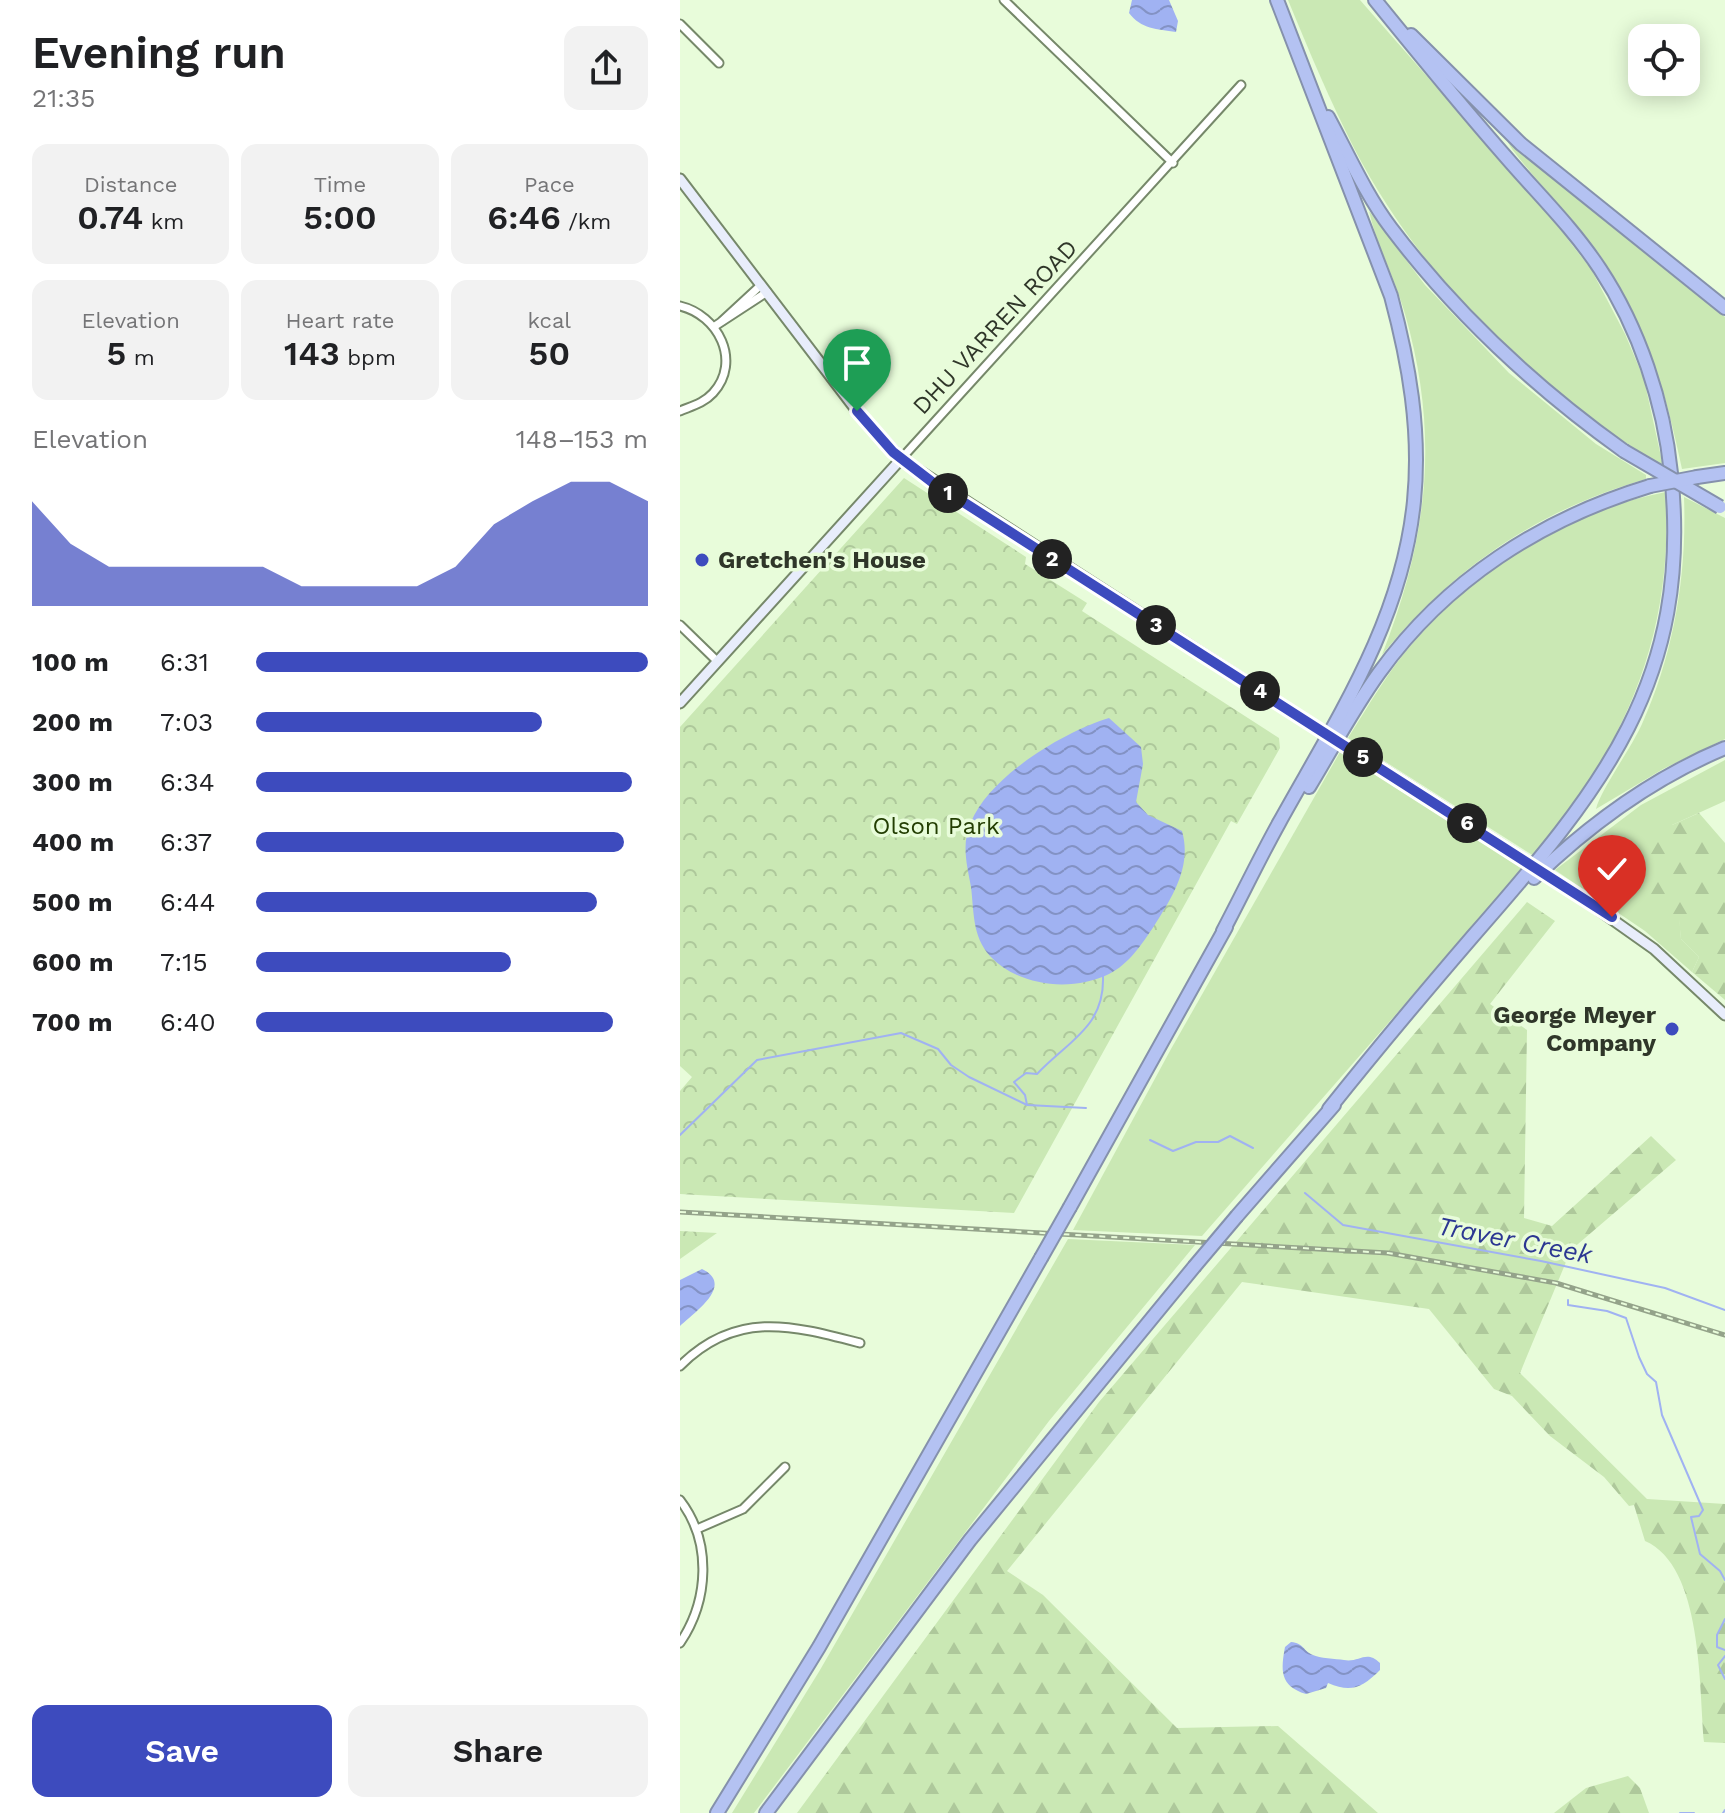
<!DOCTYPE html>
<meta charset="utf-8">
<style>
body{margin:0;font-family:"Work Sans",sans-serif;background:#f2f2f2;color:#202124;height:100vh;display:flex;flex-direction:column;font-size:30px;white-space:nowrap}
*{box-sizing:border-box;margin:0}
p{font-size:26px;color:#757577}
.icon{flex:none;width:44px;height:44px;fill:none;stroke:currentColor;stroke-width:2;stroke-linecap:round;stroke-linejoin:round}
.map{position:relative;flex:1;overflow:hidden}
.drawer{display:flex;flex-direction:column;background:#fff;width:680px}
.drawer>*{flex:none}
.buttons{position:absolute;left:948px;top:24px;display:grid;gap:16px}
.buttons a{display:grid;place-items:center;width:72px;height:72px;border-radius:16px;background:#fff;box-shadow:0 4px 20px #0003;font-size:40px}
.pin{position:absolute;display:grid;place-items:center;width:68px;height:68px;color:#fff;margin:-82px -34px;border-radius:50% 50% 50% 0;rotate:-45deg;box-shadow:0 0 8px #0007}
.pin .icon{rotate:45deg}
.km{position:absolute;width:40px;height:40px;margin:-20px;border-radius:50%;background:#222;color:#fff;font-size:22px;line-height:40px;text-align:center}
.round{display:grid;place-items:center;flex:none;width:84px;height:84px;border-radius:16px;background:#f2f2f2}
.summary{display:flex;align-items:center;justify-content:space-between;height:136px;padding:0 32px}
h1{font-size:44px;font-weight:600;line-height:60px}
.stats{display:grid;grid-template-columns:repeat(3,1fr);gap:12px;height:136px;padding:8px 32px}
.stats div{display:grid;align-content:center;border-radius:16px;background:#f2f2f2;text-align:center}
.stats b{font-size:34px;font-weight:600}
.stats small{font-size:22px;font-weight:400}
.stats p{font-size:22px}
.chart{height:224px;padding:16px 32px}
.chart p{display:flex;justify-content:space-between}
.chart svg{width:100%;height:144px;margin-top:8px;fill:#3d4bbe;opacity:.7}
.cta{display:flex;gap:16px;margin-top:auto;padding:16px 32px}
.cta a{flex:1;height:92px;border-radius:16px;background:#3d4bbe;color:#fff;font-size:32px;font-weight:600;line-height:92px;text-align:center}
.cta a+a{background:#f2f2f2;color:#202124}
ul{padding:0 32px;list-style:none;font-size:26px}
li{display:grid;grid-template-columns:128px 96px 1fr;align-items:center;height:60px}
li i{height:20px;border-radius:10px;background:#3d4bbe}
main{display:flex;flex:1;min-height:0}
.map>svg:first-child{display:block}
.grass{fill:#cae8b4}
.forest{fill:url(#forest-firs)}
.park{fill:url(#park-crowns)}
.water{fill:url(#water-waves)}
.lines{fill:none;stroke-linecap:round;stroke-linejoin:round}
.stream{stroke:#a0b2f2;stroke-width:2}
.street-casing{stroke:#76886a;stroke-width:11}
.secondary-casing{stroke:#76886a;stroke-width:13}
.highway-casing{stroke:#8591ac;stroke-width:16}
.street{stroke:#fff;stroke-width:7}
.secondary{stroke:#e8edfb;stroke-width:9}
.highway{stroke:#b4c2f2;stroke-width:12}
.rail-casing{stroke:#94a38a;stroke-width:5}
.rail{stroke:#e8fcda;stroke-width:2;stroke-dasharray:6;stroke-linecap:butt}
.secondary-bridge-casing{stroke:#76886a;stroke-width:13;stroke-linecap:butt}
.highway-bridge-casing{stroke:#8591ac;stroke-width:16;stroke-linecap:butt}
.secondary-bridge{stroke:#e8edfb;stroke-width:9}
.highway-bridge{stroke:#b4c2f2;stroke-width:12}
.route-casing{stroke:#fff;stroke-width:16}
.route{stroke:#3d4bbe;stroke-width:10}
.poi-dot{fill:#3d4bbe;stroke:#e8fcda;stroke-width:3}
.labels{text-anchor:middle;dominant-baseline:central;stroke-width:7;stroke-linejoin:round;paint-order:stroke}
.street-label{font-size:24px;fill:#2f3629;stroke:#e8fcda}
.poi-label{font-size:24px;font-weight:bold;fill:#2f3629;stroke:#e8fcda;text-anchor:start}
.park-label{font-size:24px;fill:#233e03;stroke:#e8fcda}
.water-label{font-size:26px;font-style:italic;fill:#2c3792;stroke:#e8fcda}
</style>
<main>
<section class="drawer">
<div class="summary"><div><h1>Evening run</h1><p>21:35</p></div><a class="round"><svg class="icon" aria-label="share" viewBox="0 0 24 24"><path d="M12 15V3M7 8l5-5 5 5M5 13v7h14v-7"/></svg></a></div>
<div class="stats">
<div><p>Distance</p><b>0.74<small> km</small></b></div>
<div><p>Time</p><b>5:00</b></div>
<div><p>Pace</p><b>6:46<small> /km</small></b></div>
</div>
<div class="stats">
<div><p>Elevation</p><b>5<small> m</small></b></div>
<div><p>Heart rate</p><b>143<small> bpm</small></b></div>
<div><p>kcal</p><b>50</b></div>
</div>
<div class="chart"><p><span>Elevation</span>148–153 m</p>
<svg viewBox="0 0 160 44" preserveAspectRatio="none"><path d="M0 44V12L10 25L20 32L30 32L40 32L50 32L60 32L70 38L80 38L90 38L100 38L110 32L120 19L130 12L140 6L150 6L160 12V44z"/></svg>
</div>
<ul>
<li><b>100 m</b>6:31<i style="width:100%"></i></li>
<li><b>200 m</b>7:03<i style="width:73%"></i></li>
<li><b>300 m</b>6:34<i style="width:96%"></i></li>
<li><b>400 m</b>6:37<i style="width:94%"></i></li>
<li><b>500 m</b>6:44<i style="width:87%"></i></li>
<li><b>600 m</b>7:15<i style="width:65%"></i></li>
<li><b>700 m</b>6:40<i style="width:91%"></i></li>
</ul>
<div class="cta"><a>Save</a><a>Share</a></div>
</section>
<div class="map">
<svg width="1045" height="1813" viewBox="0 0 1045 1813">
<defs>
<pattern id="forest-firs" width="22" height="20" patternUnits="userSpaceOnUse" patternTransform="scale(2)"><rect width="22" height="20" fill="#cae8b4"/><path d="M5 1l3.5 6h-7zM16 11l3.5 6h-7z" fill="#aec89b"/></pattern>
<pattern id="park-crowns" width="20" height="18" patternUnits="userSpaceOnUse" patternTransform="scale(2)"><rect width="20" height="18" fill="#cae8b4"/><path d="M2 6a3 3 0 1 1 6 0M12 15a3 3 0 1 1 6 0" fill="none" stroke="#aec89b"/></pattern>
<pattern id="water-waves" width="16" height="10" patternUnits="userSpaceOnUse" patternTransform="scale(2)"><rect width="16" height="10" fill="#a0b2f2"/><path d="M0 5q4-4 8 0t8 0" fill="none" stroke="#8392c4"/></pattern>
</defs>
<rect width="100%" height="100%" fill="#e8fcda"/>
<g class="grass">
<path d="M608,0H680L872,219L911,269L945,334L964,379L983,466C857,392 743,280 675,150C650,101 629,51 608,0Z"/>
<path d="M827,140L1045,317V463L1002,469C986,390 963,314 915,248C901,227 830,153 827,140Z"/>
<path d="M689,211L745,285L829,373L916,444L966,475V479C858,510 773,568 702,655C748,538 760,436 725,314C715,278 697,247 689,211Z"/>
<path d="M986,492C993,639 945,745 854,856L668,738C689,705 708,671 733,643C797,569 890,510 986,492Z"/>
<path d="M1004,497L1045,518V739L983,769L916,809C920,791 952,747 962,724C994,653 1007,575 1004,497Z"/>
<polygon points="660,752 843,869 522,1236 393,1230 491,1049"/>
<polygon points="1045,760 1045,801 992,825 1001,939 1019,957 1012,972 965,931 875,870 961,805"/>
<polygon points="388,1239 515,1245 369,1421 74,1813 52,1813 140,1670"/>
</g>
<g class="forest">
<polygon points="1019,813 1045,843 1045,1000 1012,972 1019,957 1001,939 999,920 942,867 992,825"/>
<path d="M847,902L875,921L810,1004L847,1030L844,1218L872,1226L971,1136L996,1160L891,1250L840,1373L967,1499L1045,1504V1743L1024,1742C1019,1687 1023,1566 965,1541L954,1505L949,1506L924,1477L870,1436L832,1396L814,1389L749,1309L562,1282L327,1571L363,1595L497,1728L598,1726L698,1813H117L419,1402Z"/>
<polygon points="948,1776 960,1788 969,1813 874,1813 906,1788"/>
</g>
<g class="park">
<polygon points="224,478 346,557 345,564 407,603 402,611 599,738 600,748 557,824 551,821 334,1213 0,1194 0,1091 12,1077 0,1066 0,727"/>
<polygon points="0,1231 37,1233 0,1259"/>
</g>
<g class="water">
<path d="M452,0H489L498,21L496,32C477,29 461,29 449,13Z"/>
<path d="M429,718L461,747L463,764L456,802L468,815L502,831C512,866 493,896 474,926C462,944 449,964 429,974C392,992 339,987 310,956C292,936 294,911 291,887C287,865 281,844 291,822C310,776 383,732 429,718Z"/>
<path d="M22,1269C56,1285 12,1314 0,1326V1280Z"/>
<path d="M611,1642C624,1643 623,1651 633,1655C639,1658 656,1659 664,1660C679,1663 686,1649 700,1663V1670C682,1688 671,1693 648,1683L646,1688L626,1694C599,1686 601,1669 605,1647Z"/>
</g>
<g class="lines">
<g class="stream">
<path d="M347,1105L345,1095L334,1082L346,1073L357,1074C388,1041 425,1027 423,976"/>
<polyline points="0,1135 77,1060 221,1033 258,1049 271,1065 289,1077 347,1105 406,1108"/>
<polyline points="470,1140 493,1151 516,1142 538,1142 550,1136 573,1148"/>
<polyline points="625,1193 663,1225 861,1261 985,1288 1045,1310"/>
<polyline points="888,1300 888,1305 927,1311 946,1318 959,1357 967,1374 976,1382 982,1415 1023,1510 1019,1516 1011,1517 1020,1554 1040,1571 1045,1580"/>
<polyline points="1045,1619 1037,1635 1037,1647 1045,1650"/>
<polyline points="1045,1656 1038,1665 1045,1679"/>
<polyline points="1000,1813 1014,1813"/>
<polyline points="1043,1813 1045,1810"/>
</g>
<defs>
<g id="street">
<polyline points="324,0 493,163"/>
<polyline points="0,24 39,63"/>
<path d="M0,306C38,315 62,361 33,393C24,403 12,406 0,411"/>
<polyline points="42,321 81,285"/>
<polyline points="35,326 87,292"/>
<polyline points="221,459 561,85"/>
<polyline points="0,625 37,661"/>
<path d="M0,1366C56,1310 111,1325 180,1343"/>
<path d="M0,1500C32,1542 29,1600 0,1643"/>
<polyline points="17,1529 63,1509 105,1467"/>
</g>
<g id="secondary">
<polyline points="0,179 177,411 221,459 633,725"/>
<polyline points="0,703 221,459"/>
<polyline points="675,751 831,851"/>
<polyline points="885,886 974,949 1045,1015"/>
</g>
<g id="highway">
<polyline points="731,35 841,144 1045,308"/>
<path d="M648,117C668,154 686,195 711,228C777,315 856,388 944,451"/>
<polyline points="1017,477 1045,473"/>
<path d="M629,787C652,749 673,709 699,673C766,580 861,519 970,486"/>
<path d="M854,878C910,824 973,778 1045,748"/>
<path d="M543,931C562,895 579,859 599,823C656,720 722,622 734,501C741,431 729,363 711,296L597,0"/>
<path d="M649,1109C696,1050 744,993 793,936C921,790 1013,680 991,473C984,403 959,328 920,269C893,228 858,194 826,157C781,106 738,53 695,0"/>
<polyline points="390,1207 546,927"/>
<polyline points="557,1216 654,1105"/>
<polyline points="37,1813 139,1647 361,1258"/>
<polyline points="86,1813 290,1540 514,1267"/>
</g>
</defs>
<use href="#street" class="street-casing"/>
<use href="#secondary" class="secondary-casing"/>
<use href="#highway" class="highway-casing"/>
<use href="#street" class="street"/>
<use href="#secondary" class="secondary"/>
<use href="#highway" class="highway"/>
<defs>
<polyline id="rail" points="0,1212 708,1253 876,1283 1045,1335"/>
</defs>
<use href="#rail" class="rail-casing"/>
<use href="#rail" class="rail"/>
<defs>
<g id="secondary-bridge">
<polyline points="633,725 675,751"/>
<polyline points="831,851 885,886"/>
</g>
<g id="highway-bridge">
<polyline points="944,451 1040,507"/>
<polyline points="970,486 1017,477"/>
<polyline points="361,1258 390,1207"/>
<polyline points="514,1267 557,1216"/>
</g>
</defs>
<use href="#secondary-bridge" class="secondary-bridge-casing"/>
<use href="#highway-bridge" class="highway-bridge-casing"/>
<use href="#secondary-bridge" class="secondary-bridge"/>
<use href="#highway-bridge" class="highway-bridge"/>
</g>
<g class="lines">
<defs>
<polyline id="route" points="177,411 213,452 252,482 932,917"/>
</defs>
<use href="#route" class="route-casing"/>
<use href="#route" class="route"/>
</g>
<g class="poi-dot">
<circle cx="22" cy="560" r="8"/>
<circle cx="992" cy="1029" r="8"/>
</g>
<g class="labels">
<g class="street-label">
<text transform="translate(315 327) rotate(-47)">DHU VARREN ROAD</text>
</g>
<g class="poi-label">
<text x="38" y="560">Gretchen's House</text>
<text x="976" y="1015" text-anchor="end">George Meyer<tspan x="976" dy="28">Company</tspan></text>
</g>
<g class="park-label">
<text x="256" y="826">Olson Park</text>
</g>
<g class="water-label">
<text transform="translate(835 1240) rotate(11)">Traver Creek</text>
</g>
</g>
</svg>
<div class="buttons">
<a><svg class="icon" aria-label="locate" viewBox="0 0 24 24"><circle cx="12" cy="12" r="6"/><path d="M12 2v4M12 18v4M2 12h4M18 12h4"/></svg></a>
</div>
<div class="pin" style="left:177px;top:411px;background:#1e9e55"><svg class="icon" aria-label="arrive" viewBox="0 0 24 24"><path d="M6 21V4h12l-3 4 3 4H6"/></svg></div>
<div class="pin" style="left:932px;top:917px;background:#d93025"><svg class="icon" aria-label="check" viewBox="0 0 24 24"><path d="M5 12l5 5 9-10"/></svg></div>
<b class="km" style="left:268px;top:493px">1</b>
<b class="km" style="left:372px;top:559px">2</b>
<b class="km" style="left:476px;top:625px">3</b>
<b class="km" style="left:580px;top:691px">4</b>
<b class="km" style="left:683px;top:757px">5</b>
<b class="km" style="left:787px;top:823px">6</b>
</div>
</main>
